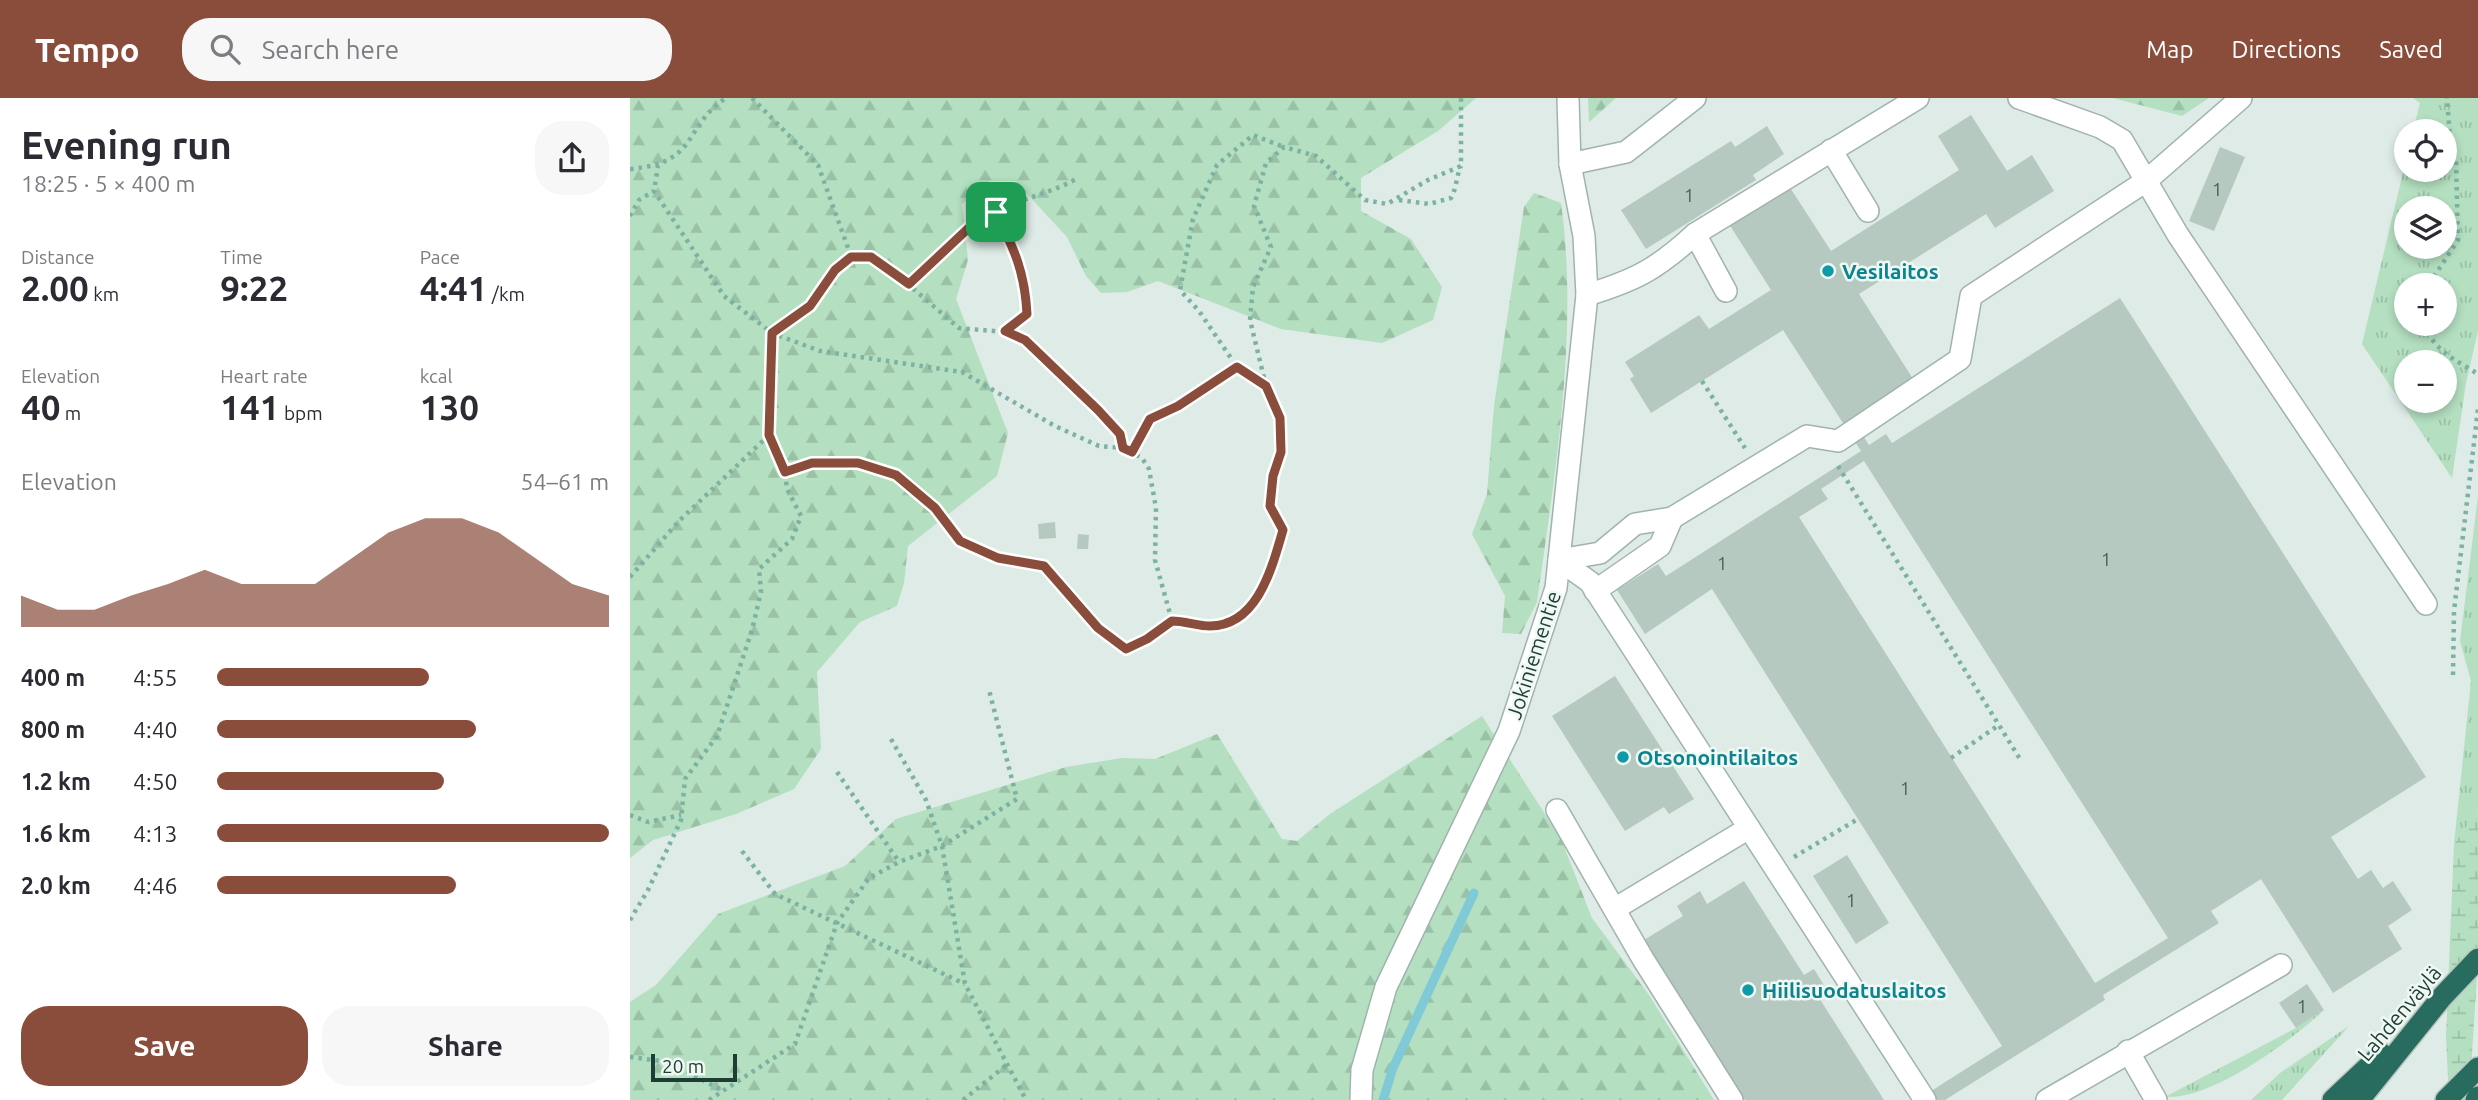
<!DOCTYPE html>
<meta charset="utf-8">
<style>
body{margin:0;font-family:Ubuntu,sans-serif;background:#f7f7f7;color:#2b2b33;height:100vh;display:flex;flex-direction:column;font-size:26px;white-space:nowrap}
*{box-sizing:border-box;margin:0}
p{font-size:23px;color:#7c7c81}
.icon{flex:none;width:38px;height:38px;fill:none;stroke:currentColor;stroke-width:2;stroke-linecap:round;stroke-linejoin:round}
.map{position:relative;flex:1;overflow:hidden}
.panel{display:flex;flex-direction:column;background:#fff;width:630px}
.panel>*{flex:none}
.controls{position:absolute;left:1764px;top:21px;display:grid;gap:14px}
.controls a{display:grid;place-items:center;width:63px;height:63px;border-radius:50%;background:#fff;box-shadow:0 4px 10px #0003;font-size:35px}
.scale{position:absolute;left:21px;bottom:18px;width:86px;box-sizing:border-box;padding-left:7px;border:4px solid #1e3d35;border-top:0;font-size:19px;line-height:24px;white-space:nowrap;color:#1e3d35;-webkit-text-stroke:5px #eff8f3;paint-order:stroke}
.pin{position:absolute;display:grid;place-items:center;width:60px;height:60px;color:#fff;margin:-30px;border-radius:14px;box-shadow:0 4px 10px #0006}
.round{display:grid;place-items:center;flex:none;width:74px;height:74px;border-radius:28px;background:#f7f7f7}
.head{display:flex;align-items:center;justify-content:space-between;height:119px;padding:0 21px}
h1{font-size:38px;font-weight:700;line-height:52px}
.stats{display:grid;grid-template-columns:repeat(3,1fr);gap:10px;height:119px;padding:7px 21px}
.stats div{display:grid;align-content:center}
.stats b{font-size:35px;font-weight:700}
.stats small{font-size:19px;font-weight:400}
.stats p{font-size:19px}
.chart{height:196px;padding:14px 21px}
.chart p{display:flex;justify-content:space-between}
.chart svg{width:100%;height:126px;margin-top:7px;fill:#8a4d3c;opacity:.7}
.primary-button{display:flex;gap:14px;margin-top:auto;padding:14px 21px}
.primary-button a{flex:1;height:80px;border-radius:28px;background:#8a4d3c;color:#fff;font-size:28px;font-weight:700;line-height:80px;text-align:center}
.primary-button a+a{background:#f7f7f7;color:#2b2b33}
ul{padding:0 21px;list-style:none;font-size:23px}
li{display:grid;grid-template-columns:112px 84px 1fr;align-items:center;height:52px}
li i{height:18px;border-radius:9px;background:#8a4d3c}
header{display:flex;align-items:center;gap:42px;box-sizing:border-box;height:98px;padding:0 35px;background:#8a4d3c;color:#fff}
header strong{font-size:33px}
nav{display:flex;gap:38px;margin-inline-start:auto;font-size:24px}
.search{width:490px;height:63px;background:#f7f7f7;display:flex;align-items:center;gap:18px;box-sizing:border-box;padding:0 24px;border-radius:28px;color:#7c7c81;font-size:26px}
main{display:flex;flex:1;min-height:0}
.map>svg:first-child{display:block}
.grass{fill:url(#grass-tufts);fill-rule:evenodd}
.forest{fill:url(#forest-firs)}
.wetland{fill:url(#wetland-marsh)}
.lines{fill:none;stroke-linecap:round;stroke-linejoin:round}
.stream{stroke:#80c9d7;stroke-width:9}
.building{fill:#b6c9c1;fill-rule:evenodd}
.minor-casing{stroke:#a1b3ad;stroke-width:24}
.highway-casing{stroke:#bcc5c2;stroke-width:24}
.path{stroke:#7bb2a1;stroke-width:4.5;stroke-dasharray:3.5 5;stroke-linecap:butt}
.minor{stroke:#fff;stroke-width:21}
.highway{stroke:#276c5e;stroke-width:21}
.route-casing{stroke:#fff;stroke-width:14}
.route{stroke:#8a4d3c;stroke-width:9}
.culture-dot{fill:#0f9aa8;stroke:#eff8f3;stroke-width:2.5}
.labels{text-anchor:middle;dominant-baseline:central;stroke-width:5;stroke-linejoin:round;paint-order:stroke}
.number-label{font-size:18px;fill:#446058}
.culture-label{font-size:21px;font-weight:bold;fill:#0d838f;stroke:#eff8f3;text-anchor:start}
.street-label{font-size:21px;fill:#1e3d35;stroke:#eff8f3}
</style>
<header>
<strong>Tempo</strong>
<div class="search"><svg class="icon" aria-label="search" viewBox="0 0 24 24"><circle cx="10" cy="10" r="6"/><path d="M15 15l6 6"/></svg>Search here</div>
<nav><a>Map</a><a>Directions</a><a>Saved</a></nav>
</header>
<main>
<section class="panel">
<div class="head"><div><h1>Evening run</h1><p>18:25 · 5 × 400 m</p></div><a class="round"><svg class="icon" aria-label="share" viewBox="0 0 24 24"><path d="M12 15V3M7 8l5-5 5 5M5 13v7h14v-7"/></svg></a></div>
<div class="stats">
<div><p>Distance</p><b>2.00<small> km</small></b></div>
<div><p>Time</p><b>9:22</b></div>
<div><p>Pace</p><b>4:41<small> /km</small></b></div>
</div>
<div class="stats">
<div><p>Elevation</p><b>40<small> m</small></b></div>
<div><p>Heart rate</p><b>141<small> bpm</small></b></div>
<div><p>kcal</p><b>130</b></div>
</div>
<div class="chart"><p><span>Elevation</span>54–61 m</p>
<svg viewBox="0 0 160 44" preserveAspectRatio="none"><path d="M0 44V33L10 38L20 38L30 33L40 29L50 24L60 29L70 29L80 29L90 20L100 11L110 6L120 6L130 11L140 20L150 29L160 33V44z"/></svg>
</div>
<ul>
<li><b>400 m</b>4:55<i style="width:54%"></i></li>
<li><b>800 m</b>4:40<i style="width:66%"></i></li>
<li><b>1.2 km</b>4:50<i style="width:58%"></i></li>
<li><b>1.6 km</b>4:13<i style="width:100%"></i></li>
<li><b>2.0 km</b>4:46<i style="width:61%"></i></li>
</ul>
<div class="primary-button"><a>Save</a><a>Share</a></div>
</section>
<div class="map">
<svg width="1848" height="1002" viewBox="0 0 1848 1002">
<defs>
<pattern id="grass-tufts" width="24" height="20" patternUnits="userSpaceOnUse" patternTransform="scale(1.75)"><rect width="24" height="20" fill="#b4dfc0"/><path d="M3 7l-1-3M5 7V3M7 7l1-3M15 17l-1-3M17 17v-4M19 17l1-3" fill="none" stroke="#9ac0a6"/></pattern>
<pattern id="forest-firs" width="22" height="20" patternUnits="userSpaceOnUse" patternTransform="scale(1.75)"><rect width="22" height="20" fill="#b4dfc0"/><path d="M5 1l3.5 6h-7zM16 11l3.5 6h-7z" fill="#9ac0a6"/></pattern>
<pattern id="wetland-marsh" width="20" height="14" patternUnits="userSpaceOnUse" patternTransform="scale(1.75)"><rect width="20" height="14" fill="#b4dfc0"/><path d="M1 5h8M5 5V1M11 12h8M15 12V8" fill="none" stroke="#9ac0a6"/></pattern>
</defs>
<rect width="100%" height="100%" fill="#deebe6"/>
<g class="grass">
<path d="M1783,0H1848V233L1836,285L1822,380L1732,246L1776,62V72H1815V33H1783L1790,5ZM1815,110V149H1776V110ZM1776,187H1815V226H1776ZM1776,264H1815V303H1776Z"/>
<polygon points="1848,398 1848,713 1824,746 1841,583 1830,543"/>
<path d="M1694,912C1662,942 1582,1002 1535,999L1666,930Z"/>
<polygon points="1719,928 1652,1002 1621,1002 1650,975"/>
</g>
<g class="forest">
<polygon points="0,0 846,0 808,33 731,80 731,113 781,141 812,189 803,222 752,245 651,231 528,183 497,194 471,195 456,178 437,139 385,83 359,83 332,106 338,162 326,201 378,335 367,378 278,448 274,485 267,508 230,524 187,574 191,651 164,691 106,716 23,742 0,760"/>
<polygon points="958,0 986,0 959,24"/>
<polygon points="1483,0 1579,0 1552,18"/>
<path d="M904,95L931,105C949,234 925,375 907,504L891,536L872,535L875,498L842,436L857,396L864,308L894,109Z"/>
<polygon points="852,618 931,741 962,820 1019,897 1084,1002 0,1002 0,904 26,887 88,816 215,768 266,721 436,669 492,660 525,661 587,636 652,741 667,743 700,716"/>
</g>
<polygon class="wetland" points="1848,713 1848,863 1839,1002 1819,1002 1816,939 1824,746"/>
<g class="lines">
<polyline class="stream" points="753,1002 763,970 844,795"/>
</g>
<g class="building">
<path d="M1341,17L1377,73L1402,57L1424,93L1365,130L1356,116L1229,196L1285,284L1223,322L1239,347L1256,336L1262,345L1490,200L1796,679L1701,739L1728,781L1741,772L1753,790L1763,783L1782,812L1758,828L1772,851L1703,895L1631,781L1581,813L1589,825L1473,897L1475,902L1315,1002H1287L1372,948L1082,491L1015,536L987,492L1028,466L1036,478L1231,353L1153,232L1021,315L1000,281L1004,278L995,264L1069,217L1079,231L1141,192L1099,126L1159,88L1201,153L1329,72L1308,38ZM1234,363L1538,840L1465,885L1169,419L1198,401L1191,391Z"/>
<polygon points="1137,28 1154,56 1123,77 1126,82 1016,151 991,112 1101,43 1105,49"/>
<polygon points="1590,49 1615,59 1584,133 1559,123"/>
<polygon points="425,424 426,440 409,441 408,426"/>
<polygon points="448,436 459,437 458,451 447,451"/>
<polygon points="985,578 1064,701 1039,716 1034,709 995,733 922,618"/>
<polygon points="1217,757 1259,825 1226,846 1183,778"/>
<polygon points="1114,783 1174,877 1184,871 1195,889 1186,895 1254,1002 1115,1002 1014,842 1053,818 1047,808 1070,793 1077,806"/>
<polygon points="1677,886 1694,912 1666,930 1649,905"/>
</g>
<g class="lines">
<defs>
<g id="minor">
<polyline points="1389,0 1470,29 1492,42 1548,137 1796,506"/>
<polyline points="1201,52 1238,113"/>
<polyline points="940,66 996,54 1065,0"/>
<polyline points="1065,136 1096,193"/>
<path d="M957,197C1006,182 1027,171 1065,136L1288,0"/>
<polyline points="965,493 1030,448 1042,420"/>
<polyline points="927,712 1013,861 1102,1002"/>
<polyline points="986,810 1119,730"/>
<polyline points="1498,953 1526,1002"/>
<polyline points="731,1002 732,972 756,889 879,633 926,490 957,197 954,138 940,66 938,0"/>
<polyline points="1295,1002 960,484 929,462 970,455 1005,426 1042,420 1177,338 1208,343 1330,261 1341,198 1516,83 1611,0"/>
<polyline points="1417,1002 1651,867"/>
</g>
<g id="highway">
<polyline points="1703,1002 1752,956"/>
<polyline points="1729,1002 1812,899 1848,861"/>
<polyline points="1816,1002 1848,970"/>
<polyline points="1846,1002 1848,999"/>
</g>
</defs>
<use href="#minor" class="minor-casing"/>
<use href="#highway" class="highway-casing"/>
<g class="path">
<polyline points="122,0 188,67 221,158 241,159 259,170 329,230 375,234 395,242 484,328 493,350"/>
<path d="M0,71C70,65 52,29 96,0"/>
<path d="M769,102L799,106L821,100C827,89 826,79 831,68"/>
<path d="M366,114C384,151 395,174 397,216L375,234"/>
<polyline points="0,118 9,102 24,93"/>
<polyline points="221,158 205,172 180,208 142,235 190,253 332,274 425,328 469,348 493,350 512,360 519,371 526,410 525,462 542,523"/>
<path d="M279,186C301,167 320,142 343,126C375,103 415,99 448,80"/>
<polyline points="1803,187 1803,180 1828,142 1826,61 1821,52 1817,0"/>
<path d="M1796,226C1799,250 1829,264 1848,276"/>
<polyline points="1072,283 1115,350"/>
<polyline points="636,288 620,222 623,189 641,149 624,108 636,65 654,49 686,58 735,102 757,106 798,82 831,68 831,0"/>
<polyline points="502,354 520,321 548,308 607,269"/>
<polyline points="1208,368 1390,661"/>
<path d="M155,374L182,365H228L266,377L305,410L330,443L368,460L414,468L468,530L496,551L517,541L542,523C555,523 568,528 580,528C628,528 642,469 653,432L640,408L643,378L651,354L650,320L642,300L636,288L607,269L569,213L550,192L563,121L587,67L623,37L654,49"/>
<polyline points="0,479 49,423 139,337"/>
<polyline points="1823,577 1824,513 1848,311"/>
<polyline points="261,641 296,702 312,748 335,886 396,1002"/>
<polyline points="1321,660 1369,627"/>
<polyline points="207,674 269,764"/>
<polyline points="0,717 18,724 51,717"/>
<polyline points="112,753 145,796 335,886"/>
<polyline points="1164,759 1228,721"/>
<polyline points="0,822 18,792 51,722 55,681 87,638 122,532 131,494 129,471 162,441 171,418 157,391 155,374 139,337 142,235 94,198 24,93 28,68"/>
<polyline points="0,959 39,964 93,993"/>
<polyline points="79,1002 165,946 207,825 239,780 269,764 312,748 387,701 359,592"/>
<polyline points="333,1002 379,965"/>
</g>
<use href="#minor" class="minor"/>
<use href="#highway" class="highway"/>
</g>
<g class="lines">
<defs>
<path id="route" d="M366,114C384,151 395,174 397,216L375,233L395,242L468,312L490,336L493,350L502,354L520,321L548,308L607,269L636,288L650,320L651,354L643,378L640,408L653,432C642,469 628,528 580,528C568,528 555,523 542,523L517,541L496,551L468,530L414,468L368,460L330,443L305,410L266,377L228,365H182L155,374L139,337L142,235L180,208L205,172L221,159H241L279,186L344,125Z"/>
</defs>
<use href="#route" class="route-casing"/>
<use href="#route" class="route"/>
</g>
<g class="culture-dot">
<circle cx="1198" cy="173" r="7"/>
<circle cx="993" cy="659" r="7"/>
<circle cx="1118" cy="892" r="7"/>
</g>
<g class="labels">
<g class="number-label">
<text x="1587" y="91">1</text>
<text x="1059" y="97">1</text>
<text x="1476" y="461">1</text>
<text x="1092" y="465">1</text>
<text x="1275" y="690">1</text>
<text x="1221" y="802">1</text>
<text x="1672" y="908">1</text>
</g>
<g class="culture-label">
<text x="1212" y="173">Vesilaitos</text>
<text x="1007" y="659">Otsonointilaitos</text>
<text x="1132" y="892">Hiilisuodatuslaitos</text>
</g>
<g class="street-label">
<text transform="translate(903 557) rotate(-72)">Jokiniementie</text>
<text transform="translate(1769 915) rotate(-50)">Lahdenväylä</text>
</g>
</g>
</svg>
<div class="controls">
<a><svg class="icon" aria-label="locate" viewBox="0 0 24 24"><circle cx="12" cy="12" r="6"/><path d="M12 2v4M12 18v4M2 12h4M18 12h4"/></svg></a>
<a><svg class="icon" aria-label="layers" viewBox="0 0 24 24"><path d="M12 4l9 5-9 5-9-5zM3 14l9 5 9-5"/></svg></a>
<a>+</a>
<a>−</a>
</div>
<div class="scale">20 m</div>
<div class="pin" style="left:366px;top:114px;background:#1e9e55"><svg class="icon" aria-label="arrive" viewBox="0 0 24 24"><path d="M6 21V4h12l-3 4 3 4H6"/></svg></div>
</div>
</main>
